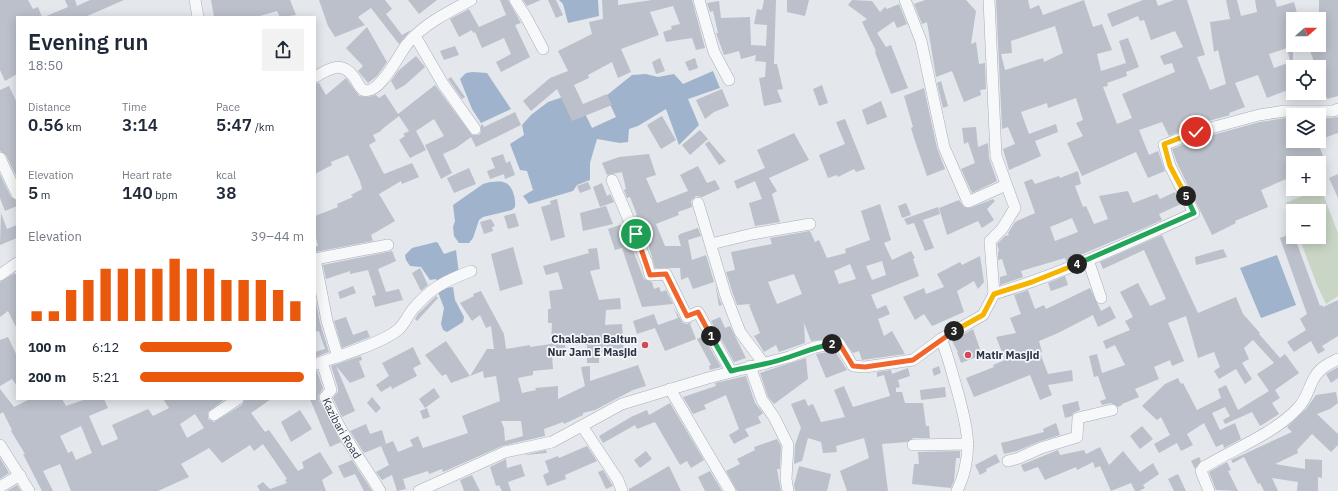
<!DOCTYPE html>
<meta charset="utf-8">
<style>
body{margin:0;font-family:"IBM Plex Sans",sans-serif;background:#f2f2f3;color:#1f2937;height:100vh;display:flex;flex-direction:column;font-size:15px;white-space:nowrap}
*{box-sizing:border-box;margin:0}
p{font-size:13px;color:#747a83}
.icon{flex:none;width:22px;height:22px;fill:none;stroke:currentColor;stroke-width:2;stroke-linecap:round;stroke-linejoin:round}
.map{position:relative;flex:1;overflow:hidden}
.side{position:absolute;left:16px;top:16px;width:300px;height:384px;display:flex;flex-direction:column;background:#fff;border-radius:0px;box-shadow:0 2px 10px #0003}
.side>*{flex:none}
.needle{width:26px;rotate:69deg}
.tools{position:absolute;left:1286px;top:12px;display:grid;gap:8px}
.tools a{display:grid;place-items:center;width:40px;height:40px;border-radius:0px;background:#fff;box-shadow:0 2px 10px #0003;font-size:20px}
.pin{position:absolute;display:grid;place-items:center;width:34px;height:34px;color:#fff;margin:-17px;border:2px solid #fff;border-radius:50%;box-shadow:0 1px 4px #0007}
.km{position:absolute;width:20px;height:20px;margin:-10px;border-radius:50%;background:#222;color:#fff;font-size:11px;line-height:20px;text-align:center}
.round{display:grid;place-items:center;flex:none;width:42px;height:42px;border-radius:0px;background:#f2f2f3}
.summary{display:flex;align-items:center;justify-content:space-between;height:68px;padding:0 12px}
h1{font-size:22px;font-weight:600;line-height:30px}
.metrics{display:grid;grid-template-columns:repeat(3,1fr);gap:6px;height:68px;padding:4px 12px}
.metrics div{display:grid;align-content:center}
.metrics b{font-size:17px;font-weight:600}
.metrics small{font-size:11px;font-weight:400}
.metrics p{font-size:11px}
.chart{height:112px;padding:8px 12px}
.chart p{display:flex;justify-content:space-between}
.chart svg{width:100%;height:72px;margin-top:4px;stroke:#ea580c;stroke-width:6}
ul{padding:0 12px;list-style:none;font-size:13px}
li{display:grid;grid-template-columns:64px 48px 1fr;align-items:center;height:30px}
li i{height:10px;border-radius:5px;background:#ea580c}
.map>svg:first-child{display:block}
.green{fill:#c9d6c5}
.water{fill:#9fb4cc}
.building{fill:#bbc0ca;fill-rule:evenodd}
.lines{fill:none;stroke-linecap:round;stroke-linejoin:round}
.minor-casing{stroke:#a9aeb7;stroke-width:12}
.minor{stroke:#f7f8fa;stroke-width:11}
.split-1-casing{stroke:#fff;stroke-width:8}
.split-2-casing{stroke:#fff;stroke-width:8}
.split-3-casing{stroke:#fff;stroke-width:8}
.split-4-casing{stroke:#fff;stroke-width:8}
.split-5-casing{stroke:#fff;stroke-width:8}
.split-6-casing{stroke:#fff;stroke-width:8}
.split-1{stroke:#f0652b;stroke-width:5}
.split-2{stroke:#22a559;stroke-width:5}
.split-3{stroke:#f0652b;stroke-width:5}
.split-4{stroke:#f5b400;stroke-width:5}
.split-5{stroke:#22a559;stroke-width:5}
.split-6{stroke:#f5b400;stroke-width:5}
.poi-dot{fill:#d1495b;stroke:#f4f6f9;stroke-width:1.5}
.labels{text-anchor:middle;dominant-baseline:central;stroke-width:3.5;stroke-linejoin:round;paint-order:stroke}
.poi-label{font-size:11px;font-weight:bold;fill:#2b3445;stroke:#f4f6f9;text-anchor:end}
.street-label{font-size:11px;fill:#2b3445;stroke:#f4f6f9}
</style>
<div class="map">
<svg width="1338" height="491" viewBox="0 0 1338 491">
<rect width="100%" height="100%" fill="#e4e7ec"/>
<polygon class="green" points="1321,189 1338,233 1338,296 1326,304 1317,285 1299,237 1319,237 1319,211 1293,211 1293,219 1285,203"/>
<g class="water">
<polygon points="559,0 598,0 599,16 568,23 563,4"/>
<polygon points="713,71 720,88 688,99 699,125 679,145 666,109 638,126 629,129 628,142 620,143 597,139 590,163 590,180 577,185 573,191 529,204 523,196 533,190 527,171 520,170 510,144 524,135 522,125 531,115 548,102 575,93 592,128 616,117 606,96 632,75 646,74 658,77 674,74 683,84"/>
<polygon points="473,72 487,73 511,109 481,123 472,109 460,79 466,73"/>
<path d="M490,182C495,182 500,181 503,182C513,184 516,199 515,207L512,210L483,217L479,220L473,238L469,243H459L454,236L453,227L455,221L453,205L483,184Z"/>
<polygon points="436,242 438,243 444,254 456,250 459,274 438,284 436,279 430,280 421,267 410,266 406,260 405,255 412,248"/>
<polygon points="1277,255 1296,305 1261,318 1240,268"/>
<polygon points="453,287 455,300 464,317 463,322 447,332 443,330 441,324 444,308 438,292 445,288"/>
</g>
<g class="building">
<polygon points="0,0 28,0 33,9 38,7 42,17 17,17 17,74 5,81 0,70"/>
<polygon points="65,0 75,0 77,6 90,0 124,0 85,17 44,17 68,7"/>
<polygon points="211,0 290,0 296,15 280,17 277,11 256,17 214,17"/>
<polygon points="319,0 385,0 392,9 386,14 402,35 411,30 399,44 371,8 358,17 365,25 335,37 328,26"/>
<polygon points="408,0 437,0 419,14"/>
<polygon points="500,0 508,0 521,23 515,25 530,57 501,72 496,62 511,54 504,38 482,48 475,32 473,33 472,30 459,37 450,19 469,9 479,27 506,15"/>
<polygon points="523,0 541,0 527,6"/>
<polygon points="548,0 556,0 563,15 556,18"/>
<polygon points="602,0 618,0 618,5 652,0 692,0 705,48 696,50 692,38 666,42 663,32 672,29 671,26 680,24 673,6 650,12 659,35 621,49 631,72 618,78 612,62 588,75 589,78 574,85 583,104 607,94 612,105 572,121 557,89 531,111 523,101 550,78 568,71 558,51 592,34 589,22 603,19"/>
<polygon points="764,0 776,0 774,64 777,64 783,89 777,90 782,102 764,106 759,78 765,77 766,62 755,61 756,55 741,59 739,51 724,55 716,33 718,33 713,11 710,12 707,3 719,1 721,18 750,17 751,45 766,46 767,25 754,24 757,9 762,10"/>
<polygon points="787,0 809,0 805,16 787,12"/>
<polygon points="852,0 872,1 880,12 885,7 887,9 899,4 907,24 897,28 894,21 877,33 886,47 891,45 908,88 891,94 875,52 876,51 862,22 867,19 848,5"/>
<polygon points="925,0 966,0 976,11 971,44 976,42 979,64 985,63 986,89 980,90 981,95 964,102 952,71 936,77 927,22 922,24 914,4"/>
<path d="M996,0H1028L1030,9L1039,5L1043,15L1084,0L1093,27L1102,24L1112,50L1097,54L1101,71L1126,63L1119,41L1128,38L1139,67L1126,72L1127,76L1107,83L1108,86L1103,87L1117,124L1132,118L1122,94L1175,72L1172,63L1164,65L1160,56L1183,47L1175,31L1151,40L1144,20L1140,21L1138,16L1112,27L1107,14L1143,0H1156L1158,6L1174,0H1187L1205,55L1197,57L1210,90L1226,84L1218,50L1214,52L1210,22L1230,19L1226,0H1237L1241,16L1257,12L1255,0H1275L1277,7L1294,2L1298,17L1293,18V88L1267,98L1258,75L1235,83L1245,107L1229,113L1230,115L1194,125L1169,136L1162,122L1139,130L1149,155L1158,151L1165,171L1148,178L1136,152L1082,176L1067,143L1083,136L1076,123L1083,120L1076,98L1048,108L1047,103L1021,112L1029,134L1056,124L1058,132L1035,141L1041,156L1009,170L1003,149L1015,144L1008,127L1002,129ZM1055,26L1063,53L1044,62L1043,58L1005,70L1001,54L1012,53L1011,41ZM1287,48L1290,61H1293L1274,68L1269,54Z"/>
<polygon points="1319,0 1338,0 1338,96 1327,99 1319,76 1319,67 1316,67 1308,45 1319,45"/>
<polygon points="367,27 387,62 377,76 368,83 358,71 363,66 346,48"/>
<polygon points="455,46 459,55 444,60 440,51"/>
<polygon points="416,56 425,67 405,85 396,90 391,81 398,71"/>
<polygon points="660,58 665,71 656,74 652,62"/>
<polygon points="695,58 698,68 689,71 685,62"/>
<polygon points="451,77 465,97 462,99 448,79"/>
<polygon points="346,78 359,96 369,97 376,95 379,98 385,94 398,114 435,85 472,135 479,135 481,132 481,125 482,124 484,127 515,112 521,125 476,147 471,137 456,148 443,154 452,173 441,179 425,145 444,136 434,119 416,131 426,150 410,158 399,140 405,136 403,134 409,131 399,116 381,130 381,131 373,135 376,141 369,145 384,174 412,163 419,177 402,184 401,181 379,194 395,221 371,235 373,241 315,252 315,246 318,246 315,234 315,216 338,207 337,204 353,197 351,195 362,189 360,181 348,155 331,162 332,165 315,174 315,84 319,83 326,95"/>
<polygon points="941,81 948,106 943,108 937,83"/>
<polygon points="822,85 828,103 819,106 813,89"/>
<polygon points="9,86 17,103 17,178 6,155 0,151 0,90"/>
<polygon points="924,88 937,148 945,169 927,176 914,138 911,128 913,127 904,96"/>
<polygon points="722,89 729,106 714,112 705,119 696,100"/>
<polygon points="881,101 887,117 867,125 862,110"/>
<polygon points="662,116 676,140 661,149 647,125"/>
<polygon points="1338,117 1338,133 1321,139 1319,132 1319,119"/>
<polygon points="1286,118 1293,118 1293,141 1317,141 1326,163 1293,163 1293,176 1261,190 1268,207 1235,221 1236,223 1212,235 1177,163 1172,149 1198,139 1260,122"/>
<polygon points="845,119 865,169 856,172 854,169 838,177 837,175 828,178 819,155 845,144 836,122"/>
<polygon points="976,127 978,147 988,143 989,158 997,181 972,193 961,169 975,163 968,142 964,144 962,128"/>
<polygon points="700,130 708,139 690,155 682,145"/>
<polygon points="794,133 809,160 769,178 777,191 772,194 780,222 755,226 749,203 762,199 755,181 737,189 734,181 765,168 757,150"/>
<polygon points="709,141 726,161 719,165 705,144"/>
<polygon points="503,154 506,163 510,161 515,175 505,179 504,174 490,179 487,171 495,168 491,158"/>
<polygon points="649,154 656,175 646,178 657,203 688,191 680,175 698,166 707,183 715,180 720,189 702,197 696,196 691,201 692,207 678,212 679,215 656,224 665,246 681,246 678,236 680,234 698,228 701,236 688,240 692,260 706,255 714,282 693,289 688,277 681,280 680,268 655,268 644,230 641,231 636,219 636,215 637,215 630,197 627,198 624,190 626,189 622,172 607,175 602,163 619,157"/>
<polygon points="469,168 476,184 454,193 447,178"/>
<path d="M1078,171L1081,184L1075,186L1083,207L1086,206L1094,224L1108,219L1099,196L1128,191L1133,203L1157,194L1160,199L1175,192L1181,204L1159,214L1162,220L1142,229L1066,261L1065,258L1021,271L1023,277L1000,285V277L1007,275L1002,259L998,260V252L999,251L997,244L1005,236L1009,235L1008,233L1015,222L1035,213L1024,182L1032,179L1035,184L1059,176L1060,178ZM1072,218L1078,232L1055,241L1050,227Z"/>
<polygon points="0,174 11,197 17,201 17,206 5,211 0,198"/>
<polygon points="1338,174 1338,198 1329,178"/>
<polygon points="588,182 591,189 580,193 577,186"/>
<polygon points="602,183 607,196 610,194 614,202 600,207 593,187"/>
<polygon points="557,199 565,237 551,241 541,207 551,204 550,201"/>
<polygon points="993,199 995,201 987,209 994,220 982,228 978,221 947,235 939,208 959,200 964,207 970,208"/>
<polygon points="906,203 911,215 902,218 898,206"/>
<path d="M880,204L891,240L884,243L892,260L911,251L915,258L913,259L919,276L871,295L877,309L886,305L890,314L878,319L884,336L892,331L905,354L862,360L859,351L853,353L841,337L811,341L804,323L805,343L779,352L776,345L764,352L754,336L760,333L749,305L751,304L737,305L733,294L726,272L735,270L731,252L772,244L770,238L810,231L815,242L819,240L827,258L846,253L845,249L870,240L861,211ZM882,261L886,275L872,280L866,266ZM850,264L856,279L839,284L834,271ZM794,274L802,294L777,304L768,282Z"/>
<polygon points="606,206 613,224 583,231 580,213"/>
<polygon points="938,207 940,214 923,220 934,248 925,251 914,223 907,225 904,219"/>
<polygon points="1,213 7,229 17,225 17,238 0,245"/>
<polygon points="515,213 519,226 508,229 504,216"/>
<polygon points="491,219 495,226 492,227 493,231 484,234 480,222"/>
<polygon points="623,224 644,279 652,282 654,289 659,287 661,292 666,290 673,304 642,307 622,248 615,250 608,229"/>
<polygon points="1293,233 1320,306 1322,305 1323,307 1338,300 1338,336 1322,346 1325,350 1318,354 1311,341 1294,352 1287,342 1306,330 1300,319 1307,314 1280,238"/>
<polygon points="1162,235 1198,313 1236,297 1243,314 1260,333 1259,334 1280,358 1285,354 1299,373 1275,390 1280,398 1272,403 1279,414 1260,426 1252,412 1225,424 1223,420 1230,416 1225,407 1212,413 1220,430 1235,423 1241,439 1224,448 1223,444 1216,447 1204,423 1187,434 1193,445 1181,451 1177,443 1159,453 1154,444 1170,435 1161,417 1157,420 1142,406 1165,384 1178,378 1181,384 1183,383 1197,410 1221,398 1218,389 1226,385 1238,410 1269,391 1257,374 1274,363 1253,340 1244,348 1249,359 1242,363 1252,379 1245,384 1236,369 1219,379 1214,371 1220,367 1214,352 1198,358 1186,316 1168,323 1184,361 1172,366 1170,360 1154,367 1159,379 1135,389 1139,397 1122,404 1122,405 1118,407 1111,403 1102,405 1100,401 1106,399 1098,376 1094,377 1089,356 1097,354 1102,373 1125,365 1115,345 1106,349 1103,341 1130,330 1125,321 1133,317 1120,292 1138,283 1150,306 1166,299 1144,250 1103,269 1100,262"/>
<polygon points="513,247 523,284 500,291 491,254"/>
<path d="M597,248L600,269L590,271L599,300L620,298L621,309L606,310L605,325L622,324L624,354L599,352V363H587V345L565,344L566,356H552L553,369L533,371V375L518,378L522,393L536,390L535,388L558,386V399L585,386L581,367L590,366V381L638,365L646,386L633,390L595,410L583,413V415L564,424L563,422L544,429L545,436L502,446L443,472L442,469L429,474L428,471L403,479L406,489L397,491L392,475L382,480L376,472L389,465L381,446L393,441L398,452L413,446L410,440L418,436L423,448L468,433L462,416L500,401L496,376L484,378L483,371L451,383L446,374L442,376L425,355L446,341L470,376L487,349H494L491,326L486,328L480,315L472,321L460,303L474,296L473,294L481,291L504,334L506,349L530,345V347L551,344L552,323H548V309H551L549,291L563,289L558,272L546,275L543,266L589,253L588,249ZM501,421H521L523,436L505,441L504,428Z"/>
<polygon points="1223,249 1227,257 1196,265 1195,257"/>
<polygon points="392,251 396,261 378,269 386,292 399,289 403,300 375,307 372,296 376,295 368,270 350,274 350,271 326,279 323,265"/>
<polygon points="980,256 984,282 978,289 974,281 957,291 964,312 932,326 924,314 915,320 903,297 924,288 926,294 944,287 937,274 960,262 962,265"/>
<polygon points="420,268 428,285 421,291 412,273"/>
<polygon points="15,273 17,277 17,329 8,311 0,317 0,282"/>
<polygon points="1065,276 1068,285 1051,291 1048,283"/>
<polygon points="715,283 719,298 722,305 719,306"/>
<polygon points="353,286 356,293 340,299 338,292"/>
<polygon points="1090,288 1101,311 1110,306 1116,318 1098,327 1093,315 1058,333 1039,341 1042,352 1040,353 1048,374 1072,370 1073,381 1048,385 1052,395 1040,400 1030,375 974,397 966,378 994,367 993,365 1005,360 996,337 1016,333 1010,318 1021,314 1014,295 1028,290 1035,309 1044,305 1046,309"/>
<polygon points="315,296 320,323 329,352 315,357 315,352 325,349 319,331 315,332"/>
<polygon points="436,296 438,298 417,321 415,319 418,314"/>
<polygon points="673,307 683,323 687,324 692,322 690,324 696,339 665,351 655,328 637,334 633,321 654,314 658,325 678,318"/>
<polygon points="346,317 353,335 367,330 370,337 342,348 334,321"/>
<polygon points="720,317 725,328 730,326 746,358 734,362 711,321"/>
<polygon points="973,329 982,355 961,363 957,352 958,352 952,341"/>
<polygon points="703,336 721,367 710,370 709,366 711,365 697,339"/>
<polygon points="8,337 17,356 17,386 12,379 0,386 0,340"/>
<polygon points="413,347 421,364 413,368 417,376 392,389 391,386 381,392 376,385 389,376 382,363"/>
<polygon points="835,351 847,370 826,378 816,354"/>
<polygon points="361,356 362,360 359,361 365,377 350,383 336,366 355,411 342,417 333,398 338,392 338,388 331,366"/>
<polygon points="806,358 808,379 774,404 768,397 760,373"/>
<polygon points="939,366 941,373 934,376 932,369"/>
<polygon points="1338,367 1338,378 1331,383 1326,374"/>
<polygon points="908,368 910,376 898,380 900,387 896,388 896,392 902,392 905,403 923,403 926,426 929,426 930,438 913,438 907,442 882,444 888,491 847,491 840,471 869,458 864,438 836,446 837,452 823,453 821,442 808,438 802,461 794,464 795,445 801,428 791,404 805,399 808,406 813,404 821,422 845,417 834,390 844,386 853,407 890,396 884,375 877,377 877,372 891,370 892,374"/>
<polygon points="315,371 317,371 323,388 318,396 319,400 341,442 330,447 310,399 315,399"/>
<polygon points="746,376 755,403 763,413 758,417 761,423 745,429 749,436 734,444 729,435 739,429 726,395 704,405 706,409 693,414 683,397 716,386 715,383"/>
<polygon points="945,387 946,397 921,400 920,390"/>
<polygon points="434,388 440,397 425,408 419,399"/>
<path d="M0,389L14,407L30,399H62L66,406L86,399H104L108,408L89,416L102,446L118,439L112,425L148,409L153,416L169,408L163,399H225L208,412V419L214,422L242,405L245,399H271L251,413L265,432L269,430L298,471L304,468L302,462L320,452L333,473L322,480L326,491H260L257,486L263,482L270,489L287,483L285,480L287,479L263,444L254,451L250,445L222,463L209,448L181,464L189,477L158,491H71L60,464L43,471L53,491H42L23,454H25L11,431L12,430L3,412L0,414ZM195,414L204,428L187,438L180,424ZM81,426L92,453L76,460L72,451L68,453L60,436Z"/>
<polygon points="1336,392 1338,403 1330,409 1317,414 1338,434 1338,445 1331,452 1312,434 1297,450 1298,453 1275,464 1305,469 1305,459 1322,460 1322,478 1318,477 1318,491 1297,491 1298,482 1272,478 1278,491 1264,491 1260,483 1258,484 1244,457 1233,463 1231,460 1292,432 1287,427 1306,409 1316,395"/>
<polygon points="372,397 381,408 376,413 367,403"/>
<polygon points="1078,401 1080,410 1073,413 1072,416 1065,418 1062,405"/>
<polygon points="670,403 704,460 691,468 687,461 680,465 655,422 637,429 635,425 603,443 599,436 631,417 647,410 649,415"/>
<polygon points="427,408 430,417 423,419 420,411"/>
<polygon points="300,410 312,429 291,442 281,422"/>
<polygon points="1056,423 1060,435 1038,442 1017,451 1004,454 1001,443 1044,432 1043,429"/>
<polygon points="366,424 370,434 382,430 386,444 364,453 350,431"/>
<polygon points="1142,426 1153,439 1140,449 1130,436"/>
<polygon points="777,439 781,446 780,469 777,469 781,491 737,491 726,471 740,464 737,459 755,450 754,447"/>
<polygon points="587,446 597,461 565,475 566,479 547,486 543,475 549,472 545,461 558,456 559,458"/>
<polygon points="1100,447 1109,465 1123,451 1140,472 1153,463 1159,474 1143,485 1145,488 1139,491 1135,491 1131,483 1111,491 1100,466 1095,468 1093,462 1077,470 1076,467 1045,480 1038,467 1024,472 1021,465 1058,450 1060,455 1084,450 1086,454"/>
<polygon points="546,450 547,453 525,455 524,455"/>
<polygon points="646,451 652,459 640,468 634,460"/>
<polygon points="960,451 960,458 956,458 954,481 951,488 912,484 914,464 919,464 918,452"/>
<polygon points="996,454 1000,462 986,469 987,471 980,475 975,465"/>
<polygon points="1199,457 1201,461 1195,469 1191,461"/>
<polygon points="0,458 9,473 0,479"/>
<polygon points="506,459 507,468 521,464 525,476 508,482 511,491 502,491 499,485 496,486 490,467"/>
<polygon points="352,460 367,483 372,491 364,491 355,474 344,478 338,466"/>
<polygon points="1227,462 1231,470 1228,471 1238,491 1216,490 1209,472"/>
<polygon points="669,466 681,491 629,491 629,489"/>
<polygon points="799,466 831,474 827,491 795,491 794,485"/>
<polygon points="603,470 613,486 606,489 598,472"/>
<polygon points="710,471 722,491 705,491 698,477"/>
<polygon points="1178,474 1186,491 1174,491 1168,479"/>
<polygon points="472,475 480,491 464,491 460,480"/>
<polygon points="17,485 21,491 7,491"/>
</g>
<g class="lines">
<defs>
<g id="minor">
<polyline points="195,0 198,17"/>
<polyline points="515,0 526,17 543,49"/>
<polyline points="699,0 714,52 729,80"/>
<polyline points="905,0 921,41 944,147 968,202 1006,185"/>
<polyline points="415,36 443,84 475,129"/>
<path d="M315,77C332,67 343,60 356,80C358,84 359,87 363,90C379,97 399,54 407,44C424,24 448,12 471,0"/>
<polyline points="0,158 17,194"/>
<polyline points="612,180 647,263 650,275 666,274 687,317 698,312 731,371"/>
<polyline points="698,203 726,296 740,332 764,364"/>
<polyline points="711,244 752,234 810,224"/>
<polyline points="315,259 327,321 338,357"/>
<polyline points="315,259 388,245"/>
<polyline points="1088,260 1101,298"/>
<polyline points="0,275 17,263"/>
<path d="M994,294C1063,273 1129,243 1194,213L1170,166L1164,145L1196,132L1259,115L1285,111H1333L1338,109"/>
<path id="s1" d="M322,362L331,390L325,397C339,431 361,460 380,491"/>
<path d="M315,364C337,357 383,343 399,329C405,323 408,315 413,309C432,287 445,281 471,271"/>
<polyline points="750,366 762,400 774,417 788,445 786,479 788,491"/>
<polyline points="670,389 730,491"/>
<polyline points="214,415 238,399"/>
<polyline points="582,426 618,480 622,491"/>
<polyline points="0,445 29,491"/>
<polyline points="913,445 968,444"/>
<polyline points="1008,461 1019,458 1041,448 1077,437 1078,418 1112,410"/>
<polyline points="0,487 20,475"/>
<polyline points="419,491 505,452 552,442 622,404 708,378 789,357 815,347 839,343 853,366 865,367 913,360 941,339"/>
<path d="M957,491C975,453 967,425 956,386C951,370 948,355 941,339L983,315L994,294L990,241L1002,229L1015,208L996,156L989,0"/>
<path d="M1209,491L1201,471L1204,467C1233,449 1272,435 1297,409C1309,397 1308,386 1316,375C1321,367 1330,363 1338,359"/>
</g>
</defs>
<use href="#minor" class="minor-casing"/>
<use href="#minor" class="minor"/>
</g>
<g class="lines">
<defs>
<polyline id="split-1" points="636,234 650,275 666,274 687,316 698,312 711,336"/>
<path id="split-2" d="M711,336L731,371C742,368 753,367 764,364C787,360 809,348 832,344"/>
<polyline id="split-3" points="832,344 839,343 853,366 865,367 913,360 954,331"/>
<polyline id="split-4" points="954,331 983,315 994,294 1032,282 1077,264"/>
<polyline id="split-5" points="1077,264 1194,213 1186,196"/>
<polyline id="split-6" points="1186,196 1170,166 1164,144 1196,132"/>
</defs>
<use href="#split-1" class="split-1-casing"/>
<use href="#split-2" class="split-2-casing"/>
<use href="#split-3" class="split-3-casing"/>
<use href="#split-4" class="split-4-casing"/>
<use href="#split-5" class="split-5-casing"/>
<use href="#split-6" class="split-6-casing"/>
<use href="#split-1" class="split-1"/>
<use href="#split-2" class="split-2"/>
<use href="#split-3" class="split-3"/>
<use href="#split-4" class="split-4"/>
<use href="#split-5" class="split-5"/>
<use href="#split-6" class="split-6"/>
</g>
<g class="poi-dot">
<circle cx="645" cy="345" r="4"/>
<circle cx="968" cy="355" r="4"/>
</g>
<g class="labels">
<g class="poi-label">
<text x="637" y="339">Chalaban Baitun<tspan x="637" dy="13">Nur Jam E Masjid</tspan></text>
<text x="976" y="355" text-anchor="start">Matir Masjid</text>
</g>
<g class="street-label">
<text stroke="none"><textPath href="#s1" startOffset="74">Kazibari Road</textPath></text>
</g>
</g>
</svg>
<div class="tools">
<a><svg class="needle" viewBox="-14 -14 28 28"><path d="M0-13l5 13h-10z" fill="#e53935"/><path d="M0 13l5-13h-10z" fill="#747a83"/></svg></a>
<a><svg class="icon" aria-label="locate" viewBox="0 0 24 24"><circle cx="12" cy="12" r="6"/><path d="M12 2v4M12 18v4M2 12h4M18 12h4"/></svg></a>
<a><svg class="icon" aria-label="layers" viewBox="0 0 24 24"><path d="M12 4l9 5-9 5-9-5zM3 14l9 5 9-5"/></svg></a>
<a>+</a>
<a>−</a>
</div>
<div class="pin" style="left:636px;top:234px;background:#1e9e55"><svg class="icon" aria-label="arrive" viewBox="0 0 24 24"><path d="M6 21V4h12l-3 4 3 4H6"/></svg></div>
<div class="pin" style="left:1196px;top:132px;background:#d93025"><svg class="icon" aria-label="check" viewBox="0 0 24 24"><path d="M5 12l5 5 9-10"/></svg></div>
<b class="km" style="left:711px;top:336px">1</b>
<b class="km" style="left:832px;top:344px">2</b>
<b class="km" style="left:954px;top:331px">3</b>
<b class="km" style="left:1077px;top:264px">4</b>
<b class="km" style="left:1186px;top:196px">5</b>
<section class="side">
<div class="summary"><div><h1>Evening run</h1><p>18:50</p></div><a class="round"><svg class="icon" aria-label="share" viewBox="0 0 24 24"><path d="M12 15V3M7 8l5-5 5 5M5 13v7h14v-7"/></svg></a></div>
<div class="metrics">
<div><p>Distance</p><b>0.56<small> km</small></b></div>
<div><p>Time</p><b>3:14</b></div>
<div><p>Pace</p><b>5:47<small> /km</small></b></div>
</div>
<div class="metrics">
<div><p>Elevation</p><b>5<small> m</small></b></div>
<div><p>Heart rate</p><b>140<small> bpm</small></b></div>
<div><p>kcal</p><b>38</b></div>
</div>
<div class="chart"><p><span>Elevation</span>39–44 m</p>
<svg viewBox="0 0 160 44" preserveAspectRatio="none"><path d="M5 44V38M15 44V38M25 44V25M35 44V19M45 44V12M55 44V12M65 44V12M75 44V12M85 44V6M95 44V12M105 44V12M115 44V19M125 44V19M135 44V19M145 44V25M155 44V32"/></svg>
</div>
<ul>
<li><b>100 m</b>6:12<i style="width:56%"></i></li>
<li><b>200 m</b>5:21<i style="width:100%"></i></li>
</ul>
</section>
</div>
